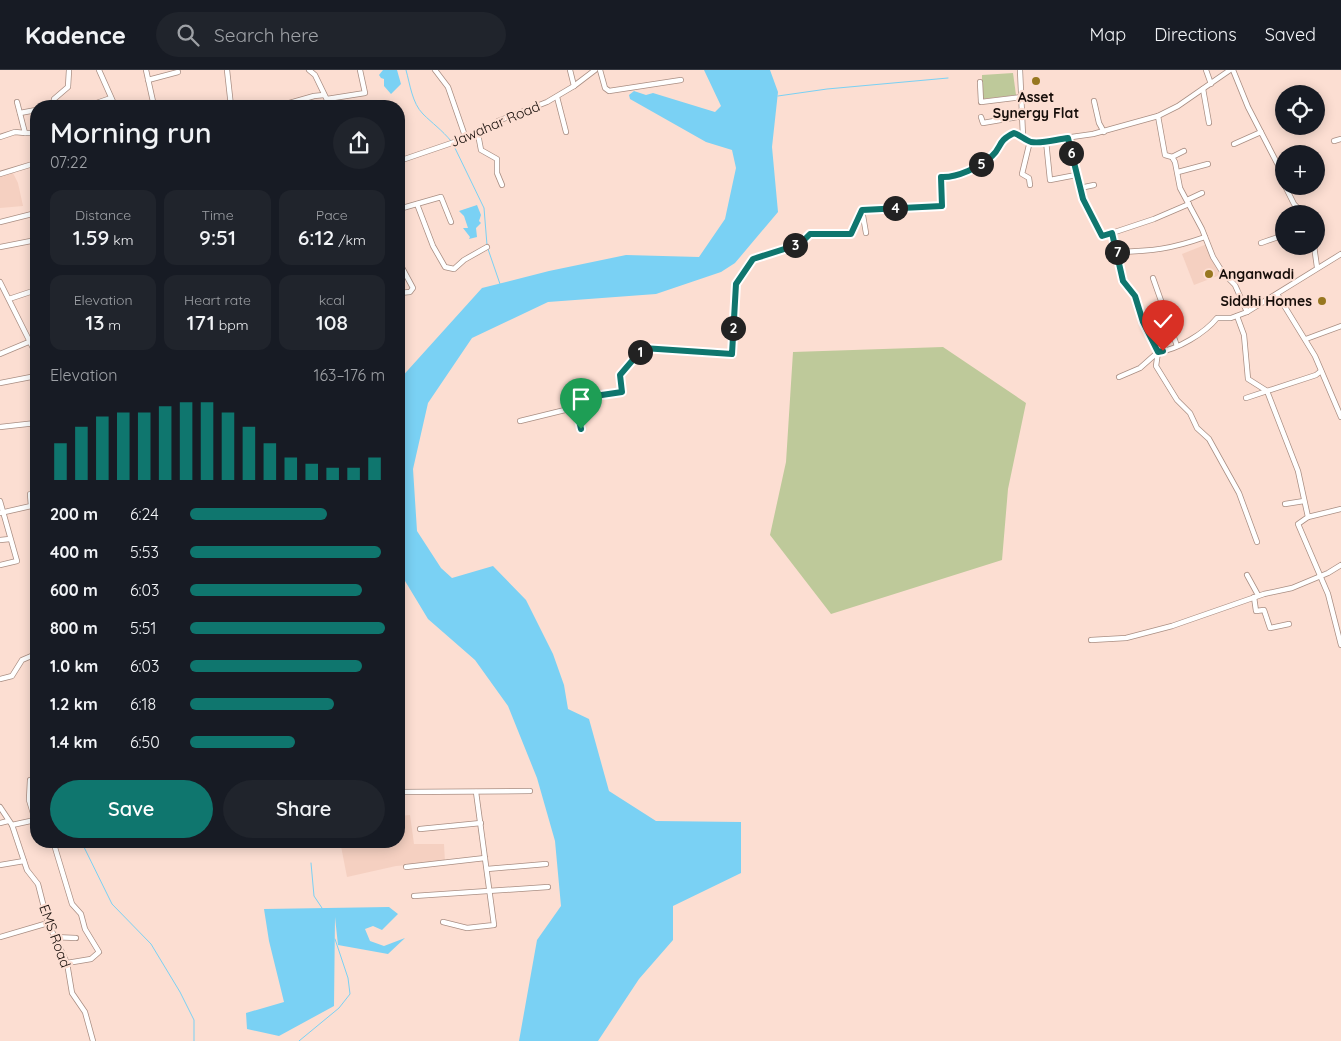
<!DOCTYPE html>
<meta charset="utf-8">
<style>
body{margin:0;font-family:Quicksand,sans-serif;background:#20242c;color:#f1f3f6;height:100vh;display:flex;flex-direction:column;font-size:19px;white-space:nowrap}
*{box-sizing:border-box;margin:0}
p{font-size:16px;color:#9ea1a6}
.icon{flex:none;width:28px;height:28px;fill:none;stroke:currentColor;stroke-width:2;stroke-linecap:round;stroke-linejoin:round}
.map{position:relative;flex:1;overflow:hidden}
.panel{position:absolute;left:30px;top:30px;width:375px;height:748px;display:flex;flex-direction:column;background:#171b24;border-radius:20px;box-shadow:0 2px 12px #0003}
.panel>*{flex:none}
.fabs{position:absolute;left:1275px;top:15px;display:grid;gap:10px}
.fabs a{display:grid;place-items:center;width:50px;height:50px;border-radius:50%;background:#171b24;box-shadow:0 2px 12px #0003;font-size:25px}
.pin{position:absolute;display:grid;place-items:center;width:42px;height:42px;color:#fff;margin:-51px -21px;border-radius:50% 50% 50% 0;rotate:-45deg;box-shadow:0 0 5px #0007}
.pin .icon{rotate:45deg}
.km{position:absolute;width:25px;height:25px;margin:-12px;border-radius:50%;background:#222;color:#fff;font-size:14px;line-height:25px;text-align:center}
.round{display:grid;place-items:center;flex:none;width:52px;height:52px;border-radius:26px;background:#20242c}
.head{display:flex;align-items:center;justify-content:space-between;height:85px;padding:0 20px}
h1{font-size:28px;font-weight:600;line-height:38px}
.figures{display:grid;grid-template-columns:repeat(3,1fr);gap:8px;height:85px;padding:5px 20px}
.figures div{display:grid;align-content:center;border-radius:12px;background:#20242c;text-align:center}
.figures b{font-size:21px;font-weight:600}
.figures small{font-size:14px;font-weight:400}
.figures p{font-size:14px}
.chart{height:140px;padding:10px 20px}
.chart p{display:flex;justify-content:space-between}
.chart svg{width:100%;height:90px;margin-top:5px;stroke:#0f766e;stroke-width:6}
.button{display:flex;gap:10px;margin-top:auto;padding:10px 20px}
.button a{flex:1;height:58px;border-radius:30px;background:#0f766e;color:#fff;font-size:20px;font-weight:600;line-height:58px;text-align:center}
.button a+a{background:#20242c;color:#f1f3f6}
ul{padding:0 20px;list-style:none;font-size:16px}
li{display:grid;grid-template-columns:80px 60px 1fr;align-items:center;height:38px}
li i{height:12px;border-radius:6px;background:#0f766e}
header{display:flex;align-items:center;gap:30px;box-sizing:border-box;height:70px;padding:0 25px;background:#171b24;border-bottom:1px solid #363941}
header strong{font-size:24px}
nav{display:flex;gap:28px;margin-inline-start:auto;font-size:18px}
.search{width:350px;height:45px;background:#20242c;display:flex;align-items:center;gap:12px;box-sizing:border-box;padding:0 18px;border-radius:28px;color:#9ea1a6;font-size:19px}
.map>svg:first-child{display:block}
.built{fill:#f5d0c1}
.green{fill:#bec99a}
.water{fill:#7ad1f4}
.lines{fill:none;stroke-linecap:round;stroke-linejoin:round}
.stream{stroke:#7ad1f4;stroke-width:1}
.minor-casing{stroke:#a98e83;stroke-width:6}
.minor{stroke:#fff;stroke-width:4.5}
.route-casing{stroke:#fff;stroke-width:10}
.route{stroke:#0f766e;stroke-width:6}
.poi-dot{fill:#977720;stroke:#fcded2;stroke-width:2}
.labels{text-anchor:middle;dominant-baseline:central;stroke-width:4.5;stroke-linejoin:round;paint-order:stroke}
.poi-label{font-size:14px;font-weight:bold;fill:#170e0a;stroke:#fcded2}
.street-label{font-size:14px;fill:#170e0a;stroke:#fcded2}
</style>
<header>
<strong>Kadence</strong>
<div class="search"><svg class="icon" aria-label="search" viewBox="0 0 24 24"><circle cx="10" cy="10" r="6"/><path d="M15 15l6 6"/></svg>Search here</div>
<nav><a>Map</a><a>Directions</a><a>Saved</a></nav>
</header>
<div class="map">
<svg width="1341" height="971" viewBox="0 0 1341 971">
<rect width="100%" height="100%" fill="#fcded2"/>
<g class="built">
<polygon points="12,101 18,113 23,136 0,138 0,105"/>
<polygon points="1207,174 1220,205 1194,215 1182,184"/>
<polygon points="410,745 414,774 444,774 445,792 396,796 347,807 340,771 399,771 399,746"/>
</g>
<g class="green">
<polygon points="1013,3 1016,25 982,29 982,5"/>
<polygon points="943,277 1026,333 1008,419 1002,490 831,544 770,465 786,392 793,282"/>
</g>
<g class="water">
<polygon points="383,0 397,0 401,14 391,24 384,16 384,9 381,8 379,5"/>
<polygon points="704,0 770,0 778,22 772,77 778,142 735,193 721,202 656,224 548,232 472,268 428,333 413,399 417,461 441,498 452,508 493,496 526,530 553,584 564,615 568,639 589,649 609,721 656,751 741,752 741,803 673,836 673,870 639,909 598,971 519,971 537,870 561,836 555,771 537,708 508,636 475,590 428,549 399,501 399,310 482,218 549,201 626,185 699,187 725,149 736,98 732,80 706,72 630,29 629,25 634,21 646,25 653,23 715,42 721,36"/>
<polygon points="477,135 481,145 479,151 481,153 476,158 477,167 469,169 470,167 463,158 468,158 464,146 459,141"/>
<polygon points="389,837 398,844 382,860 373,856 365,859 370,871 384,876 405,868 388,884 338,875 335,847 334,936 279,966 247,959 246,943 284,932 269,871 264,839"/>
</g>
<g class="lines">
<g class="stream">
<path d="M406,0C410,14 412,33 423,44C432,53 442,60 451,71"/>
<polyline points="778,26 827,19 948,8"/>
<polyline points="453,74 484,138 487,175"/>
<polyline points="488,179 500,214"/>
<polyline points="81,771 112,834 151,874 180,922 194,950 194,971"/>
<polyline points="311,793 314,826 322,838"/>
<polyline points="299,971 339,938 350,924 348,908 335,869"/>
</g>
<defs>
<g id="minor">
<polyline points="99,0 115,36"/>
<polyline points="146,0 154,36"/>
<polyline points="227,0 231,36"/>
<polyline points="309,0 315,5 330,36"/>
<polyline points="435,0 448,17 465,66"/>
<polyline points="600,0 605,18 609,21 681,10"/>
<polyline points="1020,0 1023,66"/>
<polyline points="1206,0 1211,14"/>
<polyline points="1230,0 1178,36 1158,46 1165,85 1172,87 1175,92 1180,118 1202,159 1213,187 1223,203 1235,215 1247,242"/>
<polyline points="1233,0 1248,37 1278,95 1284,113"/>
<polyline points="148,10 178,2"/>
<polyline points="980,12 981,32 1022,27"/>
<polyline points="574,16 595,0"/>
<polyline points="1203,19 1209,53"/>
<polyline points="557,27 566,62"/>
<polyline points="327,29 365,23 360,0"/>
<polyline points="1094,31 1099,53 1104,62"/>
<polyline points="17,32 25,63 36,63"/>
<polyline points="53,36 54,29 68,17 69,0"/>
<polyline points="88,36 111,28"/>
<polyline points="279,36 314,26 324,25"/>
<polyline points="20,43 36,40"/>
<polyline points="981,47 983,53 1023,46"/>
<polyline points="478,64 481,80 497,89 497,103 502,115"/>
<polyline points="0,67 15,62 25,63"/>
<polyline points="1068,68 1083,129 1103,166 1154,149 1189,134"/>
<polyline points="1030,71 1022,104 1029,108 1030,115"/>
<polyline points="1046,71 1050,110 1076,105"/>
<polyline points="1334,71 1341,69"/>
<polyline points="1234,74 1261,62"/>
<polyline points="1172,87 1184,81"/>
<polyline points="399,91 481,63 491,58 498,51 547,32 574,16 570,0"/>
<polyline points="1178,102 1208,94"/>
<polyline points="0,104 36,93"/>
<polyline points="1285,116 1294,134 1304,144"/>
<polyline points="1080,118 1094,115"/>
<polyline points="1187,130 1202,123"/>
<polyline points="417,134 433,176 445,197 454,199 464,190 487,177"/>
<polyline points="399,139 441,127 451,152"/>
<polyline points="862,140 866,163"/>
<polyline points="0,152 36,143"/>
<path d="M1112,163L1123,211L1135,226L1143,252L1158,282C1177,280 1205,263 1217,248H1231L1247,242L1341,184"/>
<polyline points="1261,173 1284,165"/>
<polyline points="1314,176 1317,197"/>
<polyline points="0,177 36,170"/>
<path d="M1117,182C1153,181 1171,179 1205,167"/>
<polyline points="399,192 413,218 410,222 399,223"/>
<polyline points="1153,208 1177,276"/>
<polyline points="0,212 36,284"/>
<polyline points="1277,224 1315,286 1341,347"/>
<polyline points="9,229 36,220"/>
<polyline points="1237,246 1244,265 1248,309 1267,321 1298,401 1308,447 1298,454 1328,524 1341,575"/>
<polyline points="1306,269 1341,256"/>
<polyline points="1158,282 1156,296 1177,330 1190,343 1197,358 1209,369 1239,423 1257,472"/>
<polyline points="0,284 31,271"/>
<polyline points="399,290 401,295"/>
<polyline points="1119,307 1140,298 1158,282"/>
<polyline points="0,313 36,306"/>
<polyline points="1246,328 1316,305 1321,301"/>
<polyline points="576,336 581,359"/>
<path d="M520,351L569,339L595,326L622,322L620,305L643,278L732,284C733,255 728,197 761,186C779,180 797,177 810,164H851L862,140L942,136L941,107C957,108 980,97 992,86C1002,77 997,71 1014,63C1022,66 1027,71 1036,72L1093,64L1158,46"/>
<polyline points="0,357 36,353"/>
<polyline points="0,431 17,491 0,495"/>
<polyline points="1285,434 1304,431"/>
<polyline points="0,443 31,436 30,424 36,422"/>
<polyline points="1308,447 1341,439"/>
<polyline points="0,470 10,469"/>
<polyline points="1247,505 1258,525"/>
<polyline points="1254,527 1256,541 1264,540 1270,558 1289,554"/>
<polyline points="1091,570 1126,568 1172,556 1264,524 1292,518 1328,503 1341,495"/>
<polyline points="0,609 12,606 22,590 36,584"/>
<polyline points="399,717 399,722 530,721"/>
<polyline points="0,737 12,755 27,800 38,814 48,853 67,893 72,923 85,942 93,971"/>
<polyline points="0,753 8,751"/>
<polyline points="12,755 35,750 29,730 30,710"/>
<polyline points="420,759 481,753"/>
<polyline points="53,771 72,834 81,844 85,859 99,882 91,889 67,893"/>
<polyline points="0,795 24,791"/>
<polyline points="406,797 485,788"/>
<polyline points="487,799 546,794"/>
<polyline points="414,826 548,817"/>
<polyline points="443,852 467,858 494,855 476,722"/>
<polyline points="0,867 48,853"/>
<polyline points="53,867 76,868"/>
</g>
</defs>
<use href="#minor" class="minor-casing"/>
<use href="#minor" class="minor"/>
</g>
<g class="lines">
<defs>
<path id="route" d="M581,359L576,336L595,326L622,322L620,305L643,278L732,284L736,214L753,189L800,174L810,164H851L862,140L942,136L941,107C957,108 980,97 992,86C1002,77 997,71 1014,63C1020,65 1025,70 1031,72C1043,74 1057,69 1068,68L1083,129L1102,166L1112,163L1123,211L1135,226L1143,252L1158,282L1163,281"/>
</defs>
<use href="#route" class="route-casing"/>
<use href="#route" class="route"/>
</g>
<g class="poi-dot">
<circle cx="1036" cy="11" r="5"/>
<circle cx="1209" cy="204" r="5"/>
<circle cx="1322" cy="231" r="5"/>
</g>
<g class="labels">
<g class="poi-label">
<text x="1036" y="27">Asset<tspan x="1036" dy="16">Synergy Flat</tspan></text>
<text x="1219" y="204" text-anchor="start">Anganwadi</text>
<text x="1312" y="231" text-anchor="end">Siddhi Homes</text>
</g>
<g class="street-label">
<text transform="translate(495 54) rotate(-23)">Jawahar Road</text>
<text transform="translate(55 866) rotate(70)">EMS Road</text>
</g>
</g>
</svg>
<div class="fabs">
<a><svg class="icon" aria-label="locate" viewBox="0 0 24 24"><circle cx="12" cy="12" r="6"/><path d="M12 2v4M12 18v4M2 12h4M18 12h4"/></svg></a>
<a>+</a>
<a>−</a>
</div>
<div class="pin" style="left:581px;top:359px;background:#1e9e55"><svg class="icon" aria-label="arrive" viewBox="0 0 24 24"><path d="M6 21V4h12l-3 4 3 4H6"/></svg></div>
<div class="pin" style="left:1163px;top:281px;background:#d93025"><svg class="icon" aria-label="check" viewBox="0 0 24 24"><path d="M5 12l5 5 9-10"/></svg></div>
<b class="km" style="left:640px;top:282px">1</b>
<b class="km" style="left:733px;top:258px">2</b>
<b class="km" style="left:795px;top:175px">3</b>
<b class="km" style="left:895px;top:138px">4</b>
<b class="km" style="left:981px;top:94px">5</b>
<b class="km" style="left:1071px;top:83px">6</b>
<b class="km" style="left:1117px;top:182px">7</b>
<section class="panel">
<div class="head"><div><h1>Morning run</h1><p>07:22</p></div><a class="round"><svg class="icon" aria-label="share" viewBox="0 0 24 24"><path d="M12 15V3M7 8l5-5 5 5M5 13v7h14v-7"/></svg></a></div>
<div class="figures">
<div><p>Distance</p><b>1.59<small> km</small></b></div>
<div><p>Time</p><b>9:51</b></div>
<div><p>Pace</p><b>6:12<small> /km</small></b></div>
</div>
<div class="figures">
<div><p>Elevation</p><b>13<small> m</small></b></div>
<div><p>Heart rate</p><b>171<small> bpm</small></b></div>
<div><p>kcal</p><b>108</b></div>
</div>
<div class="chart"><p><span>Elevation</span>163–176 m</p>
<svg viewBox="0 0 160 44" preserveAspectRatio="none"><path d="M5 44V26M15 44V18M25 44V13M35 44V11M45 44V11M55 44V8M65 44V6M75 44V6M85 44V11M95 44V18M105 44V26M115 44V33M125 44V36M135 44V38M145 44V38M155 44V33"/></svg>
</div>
<ul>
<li><b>200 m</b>6:24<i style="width:70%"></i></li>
<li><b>400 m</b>5:53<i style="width:98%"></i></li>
<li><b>600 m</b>6:03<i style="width:88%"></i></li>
<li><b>800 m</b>5:51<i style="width:100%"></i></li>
<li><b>1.0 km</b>6:03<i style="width:88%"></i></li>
<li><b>1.2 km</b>6:18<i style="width:74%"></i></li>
<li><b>1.4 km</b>6:50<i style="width:54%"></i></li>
</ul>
<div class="button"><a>Save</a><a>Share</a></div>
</section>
</div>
